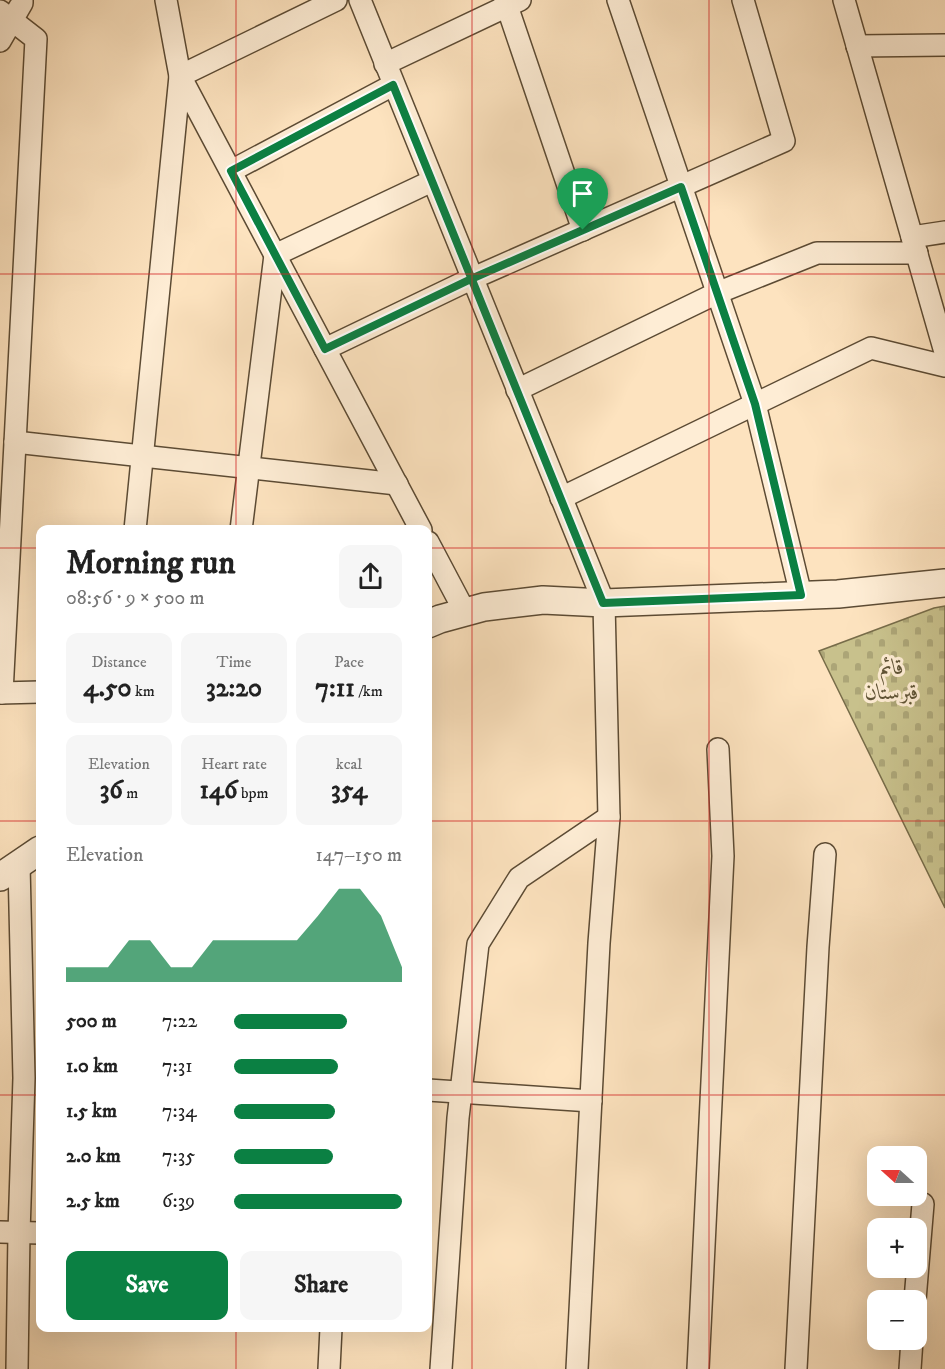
<!DOCTYPE html>
<meta charset="utf-8">
<style>
body{margin:0;font-family:"IM FELL DW Pica",Amiri,serif;background:#f6f6f6;color:#222;height:100vh;display:flex;flex-direction:column;font-size:22px;white-space:nowrap}
*{box-sizing:border-box;margin:0}
p{font-size:20px;color:#767676}
.icon{flex:none;width:33px;height:33px;fill:none;stroke:currentColor;stroke-width:2;stroke-linecap:round;stroke-linejoin:round}
.map{position:relative;flex:1;overflow:hidden}
.details{position:absolute;left:36px;top:525px;width:396px;height:807px;display:flex;flex-direction:column;background:#fff;border-radius:12px;box-shadow:0 6px 24px #0002}
.details>*{flex:none}
.needle{width:39px;rotate:291deg}
.controls{position:absolute;left:867px;top:1146px;display:grid;gap:12px}
.controls a{display:grid;place-items:center;width:60px;height:60px;border-radius:12px;background:#fff;box-shadow:0 6px 24px #0002;font-size:30px}
.pin{position:absolute;display:grid;place-items:center;width:51px;height:51px;color:#fff;margin:-62px -26px;border-radius:50% 50% 50% 0;rotate:-45deg;box-shadow:0 0 6px #0007}
.pin .icon{rotate:45deg}
.round{display:grid;place-items:center;flex:none;width:63px;height:63px;border-radius:12px;background:#f6f6f6}
.head{display:flex;align-items:center;justify-content:space-between;height:102px;padding:0 30px}
h1{font-size:33px;font-weight:800;line-height:45px}
.stats{display:grid;grid-template-columns:repeat(3,1fr);gap:9px;height:102px;padding:6px 30px}
.stats div{display:grid;align-content:center;border-radius:12px;background:#f6f6f6;text-align:center}
.stats b{font-size:26px;font-weight:800}
.stats small{font-size:16px;font-weight:400}
.stats p{font-size:16px}
.chart{height:168px;padding:12px 30px}
.chart p{display:flex;justify-content:space-between}
.chart svg{width:100%;height:108px;margin-top:6px;fill:#0b8043;opacity:.7}
.action{display:flex;gap:12px;margin-top:auto;padding:12px 30px}
.action a{flex:1;height:69px;border-radius:12px;background:#0b8043;color:#fff;font-size:24px;font-weight:800;line-height:69px;text-align:center}
.action a+a{background:#f6f6f6;color:#222}
ul{padding:0 30px;list-style:none;font-size:20px}
li{display:grid;grid-template-columns:96px 72px 1fr;align-items:center;height:45px}
li i{height:15px;border-radius:8px;background:#0b8043}
.map>svg:first-child{display:block}
.cemetery{fill:url(#cemetery-stones);stroke:#776c49;stroke-width:1.5}
.lines{fill:none;stroke-linecap:round;stroke-linejoin:round}
.minor-casing{stroke:#5c4b34;stroke-width:24}
.tertiary-casing{stroke:#5c4b34;stroke-width:30}
.minor{stroke:#feedd5;stroke-width:21}
.tertiary{stroke:#feedd5;stroke-width:27}
.route-casing{stroke:#fff;stroke-width:12}
.route{stroke:#0b8043;stroke-width:8}
.grid{fill:none;stroke:#d62828;stroke-width:1.5;stroke-opacity:0.55}
.labels{text-anchor:middle;dominant-baseline:central;stroke-width:6;stroke-linejoin:round;paint-order:stroke}
.park-label{font-size:22px;font-style:italic;fill:#5f5335;stroke:#feedd5}
</style>
<div class="map">
<svg width="945" height="1369" viewBox="0 0 945 1369">
<defs>
<pattern id="cemetery-stones" width="16" height="16" patternUnits="userSpaceOnUse" patternTransform="scale(1.5)"><rect width="16" height="16" fill="#c8c18c"/><path d="M2 7V4a2 2 0 0 1 4 0v3zM10 15v-3a2 2 0 0 1 4 0v3z" fill="#aca577"/></pattern>
</defs>
<rect width="100%" height="100%" fill="#fde3bf"/>
<filter id="stains"><feTurbulence type="fractalNoise" baseFrequency=".00333" numOctaves="4"/><feColorMatrix values="0 0 0 0 .2 0 0 0 0 .09 0 0 0 0 .02 0 0 0 .5 -.17"/></filter>
<radialGradient id="worn" r=".72"><stop offset=".6" stop-color="#630" stop-opacity="0"/><stop offset="1" stop-color="#630" stop-opacity=".3"/></radialGradient>
<polygon class="cemetery" points="945,606 945,908 819,651 934,608"/>
<g class="lines">
<defs>
<g id="minor">
<polyline points="166,0 180,76 421,530"/>
<polyline points="360,0 604,603 609,817 599,943 577,1369"/>
<polyline points="505,0 583,230"/>
<polyline points="618,0 755,404 801,595"/>
<polyline points="844,0 945,352"/>
<polyline points="0,11 36,39 2,693"/>
<polyline points="0,41 22,3 22,0"/>
<polyline points="857,46 945,45"/>
<polyline points="385,64 520,0"/>
<polyline points="231,171 393,85"/>
<polyline points="912,237 945,232"/>
<polyline points="325,349 471,279 784,141 743,0"/>
<polyline points="517,390 717,293 817,253 917,253"/>
<polyline points="15,442 397,484"/>
<polyline points="561,498 871,348 945,366"/>
<polyline points="135,530 180,76 336,0"/>
<polyline points="241,530 275,255 432,181"/>
<polyline points="428,542 465,612"/>
<polyline points="0,693 40,692"/>
<polyline points="428,1090 591,1101"/>
<polyline points="0,1232 40,1233"/>
<polyline points="915,1300 923,1204"/>
<polyline points="17,1369 19,1233 24,1078 19,865"/>
<polyline points="329,1369 331,1328"/>
<polyline points="441,1369 458,1118 478,944 519,878 609,817"/>
<polyline points="698,1369 723,856 718,749"/>
<polyline points="796,1369 818,947 825,854"/>
<polyline points="910,1369 912,1340"/>
</g>
<g id="tertiary">
<polyline points="428,624 440,619 484,607 543,600 604,603 838,594 945,583"/>
<polyline points="0,877 40,850"/>
</g>
</defs>
<use href="#minor" class="minor-casing"/>
<use href="#tertiary" class="tertiary-casing"/>
<use href="#minor" class="minor"/>
<use href="#tertiary" class="tertiary"/>
</g>
<g class="lines">
<defs>
<polyline id="route" points="583,230 471,279 325,349 231,171 393,85 603,603 801,595 755,404 681,187 583,230"/>
</defs>
<use href="#route" class="route-casing"/>
<use href="#route" class="route"/>
</g>
<path class="grid" d="M236,0V530M472,0V1369M709,0V1369M0,274H945M0,548H40M428,548H945M0,821H40M428,821H945M0,1095H40M428,1095H945M236,1328V1369"/>
<g class="labels">
<g class="park-label">
<text x="892" y="667">قائم<tspan x="892" dy="25">قبرستان</tspan></text>
</g>
</g>
<rect width="100%" height="100%" filter="url(#stains)"/>
<rect width="100%" height="100%" fill="url(#worn)"/>
</svg>
<div class="controls">
<a><svg class="needle" viewBox="-14 -14 28 28"><path d="M0-13l5 13h-10z" fill="#e53935"/><path d="M0 13l5-13h-10z" fill="#767676"/></svg></a>
<a>+</a>
<a>−</a>
</div>
<div class="pin" style="left:583px;top:230px;background:#1e9e55"><svg class="icon" aria-label="arrive" viewBox="0 0 24 24"><path d="M6 21V4h12l-3 4 3 4H6"/></svg></div>
<section class="details">
<div class="head"><div><h1>Morning run</h1><p>08:56 · 9 × 500 m</p></div><a class="round"><svg class="icon" aria-label="share" viewBox="0 0 24 24"><path d="M12 15V3M7 8l5-5 5 5M5 13v7h14v-7"/></svg></a></div>
<div class="stats">
<div><p>Distance</p><b>4.50<small> km</small></b></div>
<div><p>Time</p><b>32:20</b></div>
<div><p>Pace</p><b>7:11<small> /km</small></b></div>
</div>
<div class="stats">
<div><p>Elevation</p><b>36<small> m</small></b></div>
<div><p>Heart rate</p><b>146<small> bpm</small></b></div>
<div><p>kcal</p><b>354</b></div>
</div>
<div class="chart"><p><span>Elevation</span>147–150 m</p>
<svg viewBox="0 0 160 44" preserveAspectRatio="none"><path d="M0 44V38L10 38L20 38L30 27L40 27L50 38L60 38L70 27L80 27L90 27L100 27L110 27L120 17L130 6L140 6L150 17L160 38V44z"/></svg>
</div>
<ul>
<li><b>500 m</b>7:22<i style="width:67%"></i></li>
<li><b>1.0 km</b>7:31<i style="width:62%"></i></li>
<li><b>1.5 km</b>7:34<i style="width:60%"></i></li>
<li><b>2.0 km</b>7:35<i style="width:59%"></i></li>
<li><b>2.5 km</b>6:39<i style="width:100%"></i></li>
</ul>
<div class="action"><a>Save</a><a>Share</a></div>
</section>
</div>
